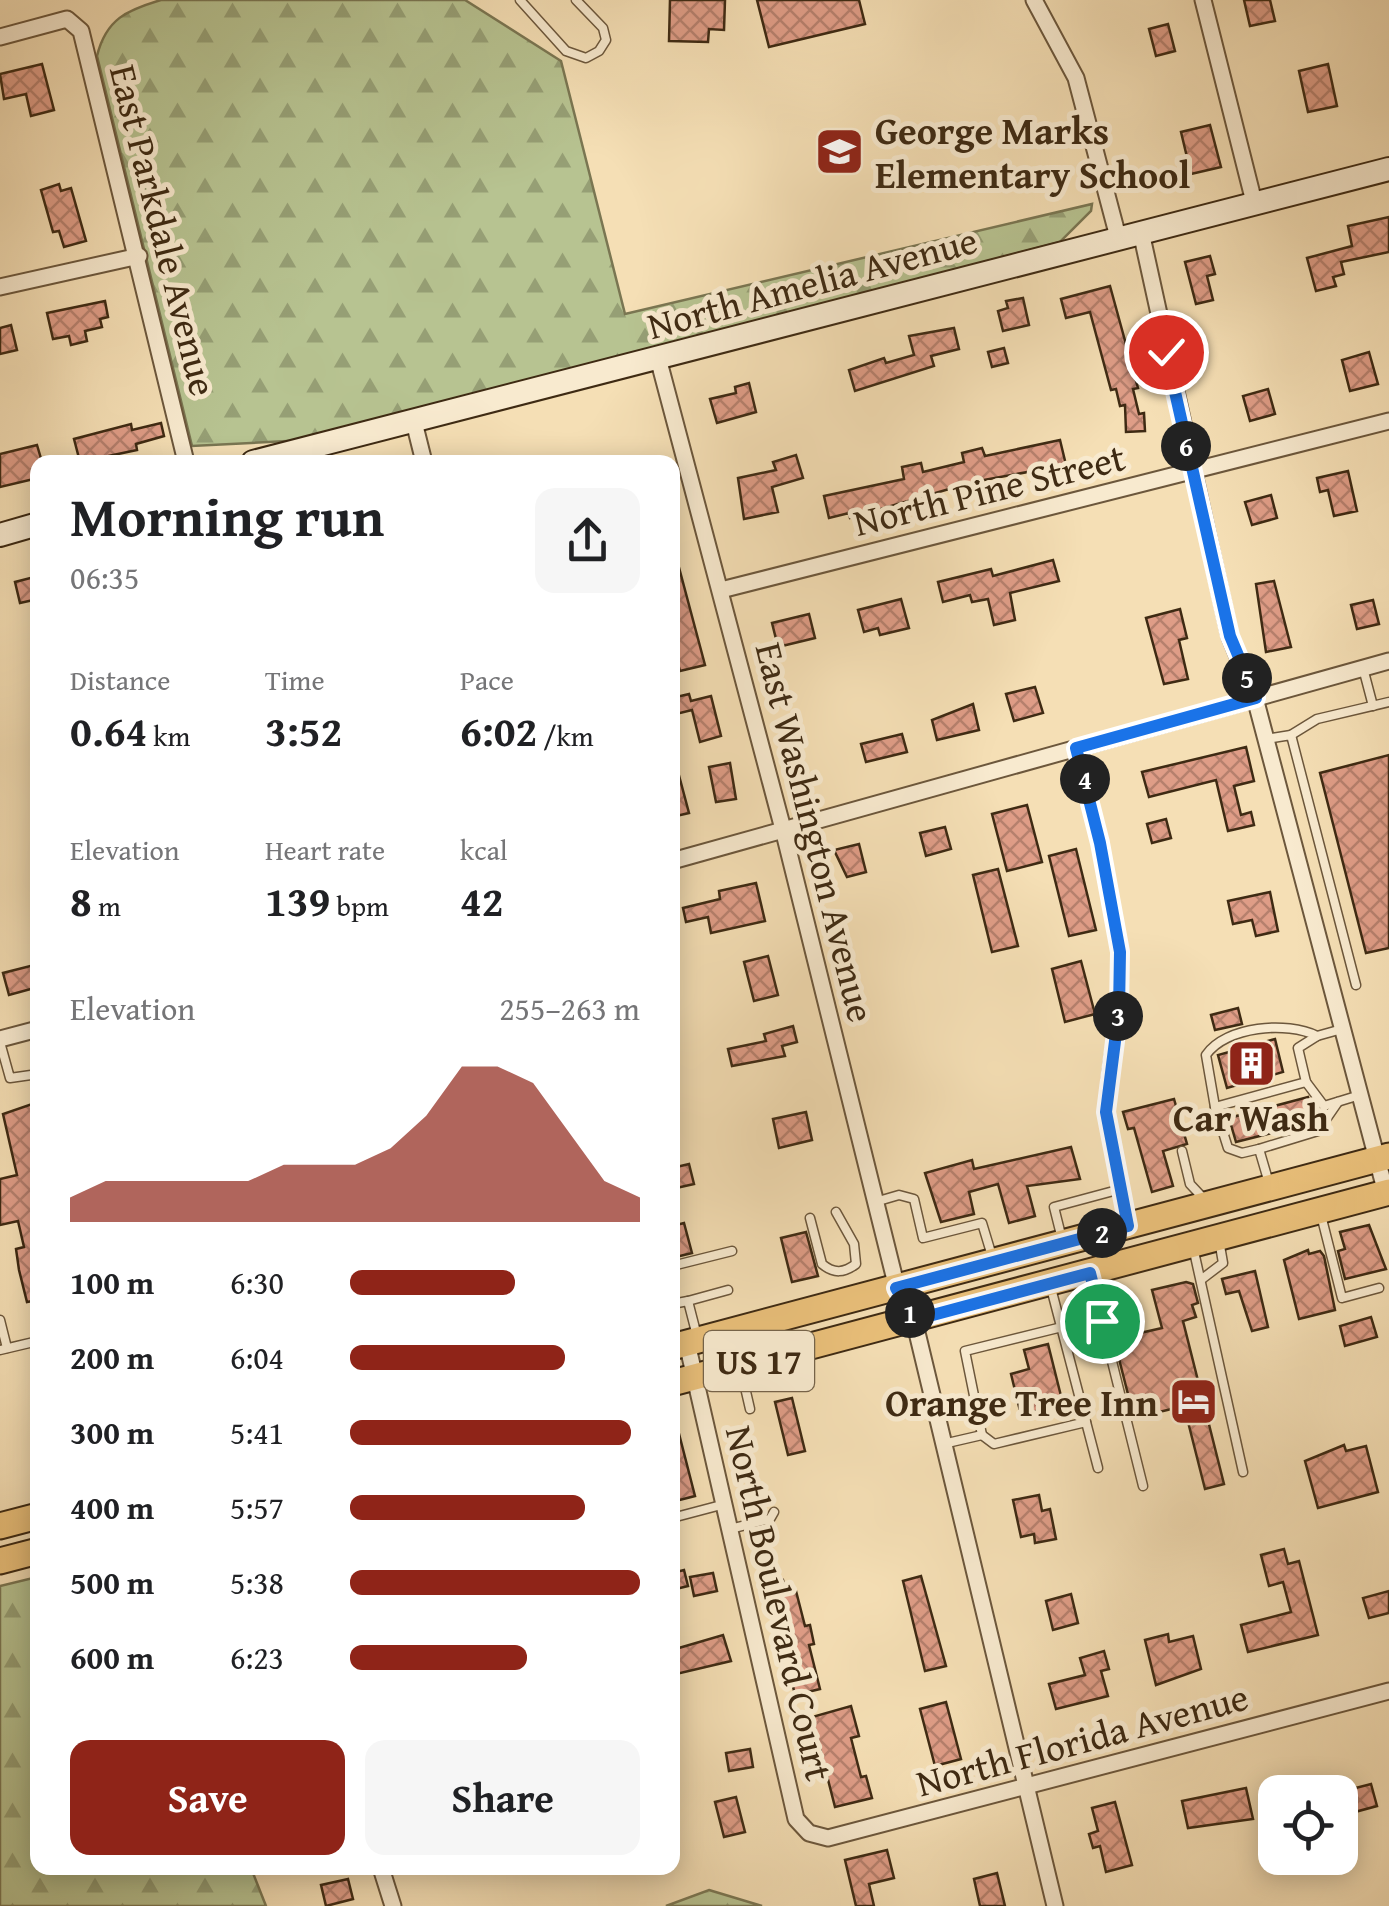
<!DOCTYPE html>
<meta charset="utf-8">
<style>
body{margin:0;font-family:"Gentium Book Plus",serif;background:#f6f6f6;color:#202124;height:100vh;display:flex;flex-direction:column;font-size:38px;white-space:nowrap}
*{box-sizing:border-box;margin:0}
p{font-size:32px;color:#757577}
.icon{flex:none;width:55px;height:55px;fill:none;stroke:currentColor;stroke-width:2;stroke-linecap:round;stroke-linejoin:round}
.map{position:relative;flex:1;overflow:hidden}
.drawer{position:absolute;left:30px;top:455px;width:650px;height:1420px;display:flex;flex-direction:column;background:#fff;border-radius:20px;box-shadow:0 5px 25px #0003}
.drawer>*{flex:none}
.buttons{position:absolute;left:1258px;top:1775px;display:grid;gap:20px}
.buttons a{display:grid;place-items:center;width:100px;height:100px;border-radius:20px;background:#fff;box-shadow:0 5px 25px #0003;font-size:50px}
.pin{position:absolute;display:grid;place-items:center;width:85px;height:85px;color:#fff;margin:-42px;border:5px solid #fff;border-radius:50%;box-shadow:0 2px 10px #0007}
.km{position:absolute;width:50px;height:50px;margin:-25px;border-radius:50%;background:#222;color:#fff;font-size:28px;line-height:50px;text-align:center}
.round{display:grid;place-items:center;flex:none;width:105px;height:105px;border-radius:20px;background:#f6f6f6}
.summary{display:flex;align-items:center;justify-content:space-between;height:170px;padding:0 40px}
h1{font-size:55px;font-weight:700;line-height:75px}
.figures{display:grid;grid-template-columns:repeat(3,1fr);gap:15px;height:170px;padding:10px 40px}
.figures div{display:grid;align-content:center}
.figures b{font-size:42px;font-weight:700}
.figures small{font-size:28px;font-weight:400}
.figures p{font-size:28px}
.chart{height:280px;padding:20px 40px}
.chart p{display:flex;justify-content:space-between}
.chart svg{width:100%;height:180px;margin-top:10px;fill:#8f2418;opacity:.7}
.button{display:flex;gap:20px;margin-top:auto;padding:20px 40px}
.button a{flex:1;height:115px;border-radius:20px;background:#8f2418;color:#fff;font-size:40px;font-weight:700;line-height:115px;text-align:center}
.button a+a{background:#f6f6f6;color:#202124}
ul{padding:0 40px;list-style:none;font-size:32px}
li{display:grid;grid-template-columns:160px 120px 1fr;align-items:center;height:75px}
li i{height:25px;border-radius:12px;background:#8f2418}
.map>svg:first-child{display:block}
.forest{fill:url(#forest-firs);stroke:#7a7652;stroke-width:2.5}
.building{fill:url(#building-cross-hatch);stroke:#3e2a13;stroke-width:2.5}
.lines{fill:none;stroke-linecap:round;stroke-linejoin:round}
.lane-casing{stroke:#6c573c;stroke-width:11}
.street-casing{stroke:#6c573c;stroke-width:19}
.secondary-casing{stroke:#3e2a13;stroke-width:26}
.primary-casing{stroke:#3e2a13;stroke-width:29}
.lane{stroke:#f8eacf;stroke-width:8}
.street{stroke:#f8eacf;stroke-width:15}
.secondary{stroke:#f8eacf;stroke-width:22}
.primary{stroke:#eac07a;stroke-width:25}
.route-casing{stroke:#fff;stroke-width:20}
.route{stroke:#1a73e8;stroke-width:12}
.labels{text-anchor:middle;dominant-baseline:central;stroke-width:10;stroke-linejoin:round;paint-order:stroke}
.shield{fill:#f8eacf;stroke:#76644b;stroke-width:2.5}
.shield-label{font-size:35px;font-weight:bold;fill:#3e2a13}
.poi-label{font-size:38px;font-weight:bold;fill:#3e2a13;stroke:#f8eacf;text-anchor:start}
.street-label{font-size:38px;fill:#3e2a13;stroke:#f8eacf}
</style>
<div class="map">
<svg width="1389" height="1906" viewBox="0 0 1389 1906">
<defs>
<pattern id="forest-firs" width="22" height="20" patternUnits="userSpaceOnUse" patternTransform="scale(2.5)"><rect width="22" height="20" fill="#b7c391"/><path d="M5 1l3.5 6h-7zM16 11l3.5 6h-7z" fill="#969f75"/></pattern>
<pattern id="building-cross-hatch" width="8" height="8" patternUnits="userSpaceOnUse" patternTransform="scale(2.5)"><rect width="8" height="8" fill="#df9d87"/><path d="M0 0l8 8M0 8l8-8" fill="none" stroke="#b6806d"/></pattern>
</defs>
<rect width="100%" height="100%" fill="#f5dfb5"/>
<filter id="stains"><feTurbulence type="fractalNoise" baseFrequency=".002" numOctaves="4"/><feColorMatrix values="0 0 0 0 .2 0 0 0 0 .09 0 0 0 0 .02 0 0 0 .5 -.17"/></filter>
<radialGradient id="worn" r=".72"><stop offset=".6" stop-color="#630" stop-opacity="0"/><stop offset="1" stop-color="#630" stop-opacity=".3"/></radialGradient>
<g class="forest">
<path d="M161,0H465L561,61L625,314L1092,204L1091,211L1060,242L307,440L192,446L97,56C106,19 127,10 161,0Z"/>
<polygon points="37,1577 38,1868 251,1868 266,1906 0,1906 0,1586"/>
<polygon points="709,1890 762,1906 666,1906"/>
</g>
<g class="building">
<polygon points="670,0 725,0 724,30 709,29 708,42 669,41"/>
<polygon points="757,0 859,0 865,24 769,47"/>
<polygon points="1244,0 1270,0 1275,21 1250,26"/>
<polygon points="1168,24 1175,51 1156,56 1149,29"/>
<polygon points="42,64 54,110 31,116 26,94 4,99 0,74"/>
<polygon points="1328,64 1337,106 1308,112 1299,71"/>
<polygon points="1210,125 1221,167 1191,174 1181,132"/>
<polygon points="59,184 61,191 71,188 86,241 64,247 59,231 53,232 41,190"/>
<polygon points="1389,217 1389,252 1341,262 1344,274 1333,277 1336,286 1316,291 1307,258 1352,246 1348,226"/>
<polygon points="1210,256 1215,274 1207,276 1213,300 1196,304 1185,262"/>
<polygon points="1110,286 1138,388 1133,389 1139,414 1144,413 1145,431 1126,432 1125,405 1120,406 1116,389 1111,390 1090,312 1066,318 1061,299"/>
<polygon points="1023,298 1029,325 1003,331 998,311 1008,308 1006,301"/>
<polygon points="105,301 108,317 100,319 102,327 85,331 87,341 71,345 69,336 53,339 47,313"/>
<polygon points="11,325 17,350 0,354 0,328"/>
<polygon points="954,328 959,349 931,356 934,366 855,391 849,370 884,358 886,363 914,355 909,336"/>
<polygon points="1004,348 1008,363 992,367 988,352"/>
<polygon points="1369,352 1378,384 1350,391 1342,360"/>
<polygon points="749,383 756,412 717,423 710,399 736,393 735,387"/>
<polygon points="1268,389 1275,414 1250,421 1243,396"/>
<polygon points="161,423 164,436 136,444 137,450 80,462 74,439 131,424 132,430"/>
<polygon points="1060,440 1066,465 973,482 850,518 849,513 829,518 824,496 904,479 902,467 921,463 923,472 964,462 962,453 982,448 985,456"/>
<polygon points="37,445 42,462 38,462 38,478 0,487 0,454"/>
<polygon points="796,455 803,478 772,487 778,512 744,519 738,478 776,470 773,462"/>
<polygon points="1348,471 1357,511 1334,516 1328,490 1320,492 1317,478"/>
<polygon points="1271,495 1277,518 1252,525 1245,502"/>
<polygon points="677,560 705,665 680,671 672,642 672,561"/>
<polygon points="1053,560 1059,581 1010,593 1015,620 994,625 988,599 972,602 970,595 943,602 938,582 991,569 993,576"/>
<polygon points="38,576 38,599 20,603 15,582"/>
<polygon points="1274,581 1291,647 1266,652 1256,584"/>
<polygon points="901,599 909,628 880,635 878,628 864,632 858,610"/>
<polygon points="1373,600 1379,624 1357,629 1351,605"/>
<polygon points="1180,609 1187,638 1179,640 1188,679 1164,684 1146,618"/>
<polygon points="809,614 815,638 778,647 772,623"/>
<polygon points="1035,687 1043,713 1014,721 1006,694"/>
<polygon points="689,694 691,701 711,696 721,736 700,742 692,710 672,715 672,698"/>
<polygon points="973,704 979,730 937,740 932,720"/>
<polygon points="902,734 907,752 866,762 861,744"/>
<polygon points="1246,747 1254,781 1234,786 1241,815 1251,812 1254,825 1228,831 1216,780 1149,797 1142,772"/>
<polygon points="1389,755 1389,948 1366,953 1320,773"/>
<polygon points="730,763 736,799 716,802 709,767"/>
<polygon points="672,768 677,768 689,813 672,817"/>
<polygon points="1027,805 1042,862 1007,871 992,814"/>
<polygon points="1166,819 1171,838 1152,843 1147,824"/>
<polygon points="945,827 951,849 926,856 920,833"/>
<polygon points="859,844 866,872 847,877 834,850"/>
<polygon points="1076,849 1096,930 1069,936 1049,856"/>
<polygon points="998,869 1018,946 992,952 973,875"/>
<polygon points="756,883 765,921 711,933 708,917 686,922 683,908 720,899 719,891"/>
<polygon points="1270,892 1278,931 1256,936 1252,920 1233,924 1228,901"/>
<polygon points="768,956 778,995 754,1001 744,962"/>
<polygon points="1081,961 1095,1014 1065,1022 1052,969"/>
<polygon points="38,964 38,987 9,995 3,973"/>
<polygon points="1238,1008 1242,1024 1215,1030 1211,1015"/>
<polygon points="793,1026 797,1042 782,1046 785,1056 732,1066 728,1049 766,1041 764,1034"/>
<polygon points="1275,1039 1283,1072 1227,1088 1218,1055"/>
<polygon points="1308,1097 1315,1122 1236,1142 1229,1118"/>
<polygon points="1174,1099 1187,1144 1163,1151 1173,1186 1152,1192 1134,1128 1128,1129 1123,1112"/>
<polygon points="38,1102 38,1134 32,1136 38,1157 38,1300 27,1302 19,1270 16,1249 24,1247 18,1221 0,1225 0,1179 17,1175 3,1114"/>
<polygon points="806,1112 812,1140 779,1148 773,1119"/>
<polygon points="1071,1147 1080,1179 1027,1186 1035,1216 1009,1223 998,1184 969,1192 974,1214 941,1222 925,1173 972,1160 974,1169"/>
<polygon points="689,1164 694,1184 672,1189 672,1168"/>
<polygon points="684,1223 692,1253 672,1258 672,1226"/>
<polygon points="1369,1225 1386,1269 1345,1279 1338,1251 1345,1249 1340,1232"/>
<polygon points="806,1232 818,1276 792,1282 781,1238"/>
<polygon points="1308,1250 1309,1254 1320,1251 1324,1256 1335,1310 1299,1319 1284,1260"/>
<polygon points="1255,1271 1268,1327 1252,1331 1239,1291 1226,1294 1222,1279"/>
<polygon points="1186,1282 1193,1284 1198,1303 1192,1305 1196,1317 1183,1321 1224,1484 1205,1489 1184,1406 1134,1418 1114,1339 1162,1328 1152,1290"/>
<polygon points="1371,1317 1377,1337 1345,1346 1340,1326"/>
<polygon points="1048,1344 1063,1404 1021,1415 1011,1374 1029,1369 1024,1350"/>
<polygon points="792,1398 805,1451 788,1455 775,1402"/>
<polygon points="672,1426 677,1426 695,1496 672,1502"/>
<polygon points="1344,1445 1346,1451 1366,1446 1378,1492 1318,1508 1305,1461"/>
<polygon points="1039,1495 1042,1511 1050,1509 1056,1539 1035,1543 1034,1534 1021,1537 1013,1500"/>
<polygon points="1284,1549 1288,1564 1299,1561 1318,1635 1248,1652 1241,1625 1291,1612 1283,1582 1269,1586 1261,1555"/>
<polygon points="684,1570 688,1586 672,1590 672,1573"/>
<polygon points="713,1573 717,1591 694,1596 690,1577"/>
<polygon points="921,1576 946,1666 925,1671 903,1581"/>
<polygon points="783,1580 786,1594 796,1591 805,1626 810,1625 814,1644 809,1645 820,1689 795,1695 769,1584"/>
<polygon points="1389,1591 1389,1613 1369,1618 1363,1598"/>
<polygon points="1071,1594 1078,1623 1053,1630 1046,1601"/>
<polygon points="1168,1634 1169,1642 1193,1636 1201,1669 1156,1685 1145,1640"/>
<polygon points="723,1635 731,1661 672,1675 672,1650"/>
<polygon points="1104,1651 1109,1669 1101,1671 1108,1696 1056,1709 1049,1684 1085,1675 1080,1658"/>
<polygon points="946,1702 961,1759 935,1766 920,1709"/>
<polygon points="851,1706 859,1736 851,1738 861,1777 866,1776 872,1798 835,1807 812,1717"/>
<polygon points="750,1749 753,1767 729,1771 726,1753"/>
<polygon points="1371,1784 1377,1806 1340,1816 1340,1792"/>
<polygon points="1246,1788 1253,1819 1188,1828 1182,1801"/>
<polygon points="736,1797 745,1832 724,1837 715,1802"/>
<polygon points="1115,1802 1132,1865 1106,1872 1100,1846 1093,1848 1089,1834 1098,1831 1092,1808"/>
<polygon points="887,1850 894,1878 869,1884 874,1906 856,1906 845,1860"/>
<polygon points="997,1873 1005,1906 980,1906 974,1879"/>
<polygon points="348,1879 353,1899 326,1906 321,1885"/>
</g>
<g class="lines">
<defs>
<g id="lane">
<polyline points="520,0 566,51 586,58 599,51 606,40 603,28 576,0"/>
<polyline points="1363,668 1373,706"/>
<polyline points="1291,735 1317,719 1389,702"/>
<polyline points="1266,739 1291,735 1356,985"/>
<path d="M1076,749C1095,814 1112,882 1119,950C1124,999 1107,1045 1105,1094C1104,1136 1119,1180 1128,1221"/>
<polyline points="0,1042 10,1078 38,1074"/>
<polyline points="1306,1082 1324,1106 1360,1095"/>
<path d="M1215,1107L1206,1055C1226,1026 1287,1021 1317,1036"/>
<polyline points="1259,1149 1318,1131 1338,1102"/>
<polyline points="1182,1151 1190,1184 1205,1200"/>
<polyline points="1269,1183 1259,1149 1242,1153 1228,1148 1215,1107 1306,1082 1298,1048 1317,1036 1342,1029"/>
<polyline points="875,1202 899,1195 914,1199 923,1238 982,1223 992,1256"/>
<polyline points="1321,1215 1342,1298 1379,1288"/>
<path d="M810,1218L822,1264C834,1274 844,1273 856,1264L854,1244L836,1212"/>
<polyline points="1062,1239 1054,1207 1121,1189"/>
<polyline points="1193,1247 1243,1472"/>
<polyline points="672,1266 732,1251"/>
<polyline points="1091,1277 1143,1486"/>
<polyline points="1202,1279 1223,1263 1219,1240"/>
<polyline points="1051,1288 1098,1468"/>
<polyline points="672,1304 688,1301"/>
<polyline points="0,1320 7,1348"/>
<polyline points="697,1336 688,1301 728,1290"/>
<polyline points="0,1350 38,1341"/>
<polyline points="741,1370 750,1409"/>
<polyline points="982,1435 994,1444 1086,1422"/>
<polyline points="943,1444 982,1435 965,1351 1062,1327"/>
<polyline points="672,1518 725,1504"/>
<polyline points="730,1529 770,1519 774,1512"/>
</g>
<g id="street">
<polyline points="1034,0 1076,78 1118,237"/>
<polyline points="1203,0 1254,202"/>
<polyline points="0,37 67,19 81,31 186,462"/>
<polyline points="1141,232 1230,637 1255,698 1386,1193"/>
<polyline points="0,287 139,256"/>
<polyline points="658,358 783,829 897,1288 914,1320 1055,1906"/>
<polyline points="414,422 424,462"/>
<polyline points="721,590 1389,421"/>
<polyline points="672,861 1389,661"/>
<polyline points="0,1039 38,1029"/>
<polyline points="687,1343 796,1819 809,1833 828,1838 1389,1691"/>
<polyline points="381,1868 393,1906"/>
</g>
<g id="secondary">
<polyline points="253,462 1389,169"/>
<polyline points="0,535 38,524"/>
</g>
<g id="primary">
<polyline points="672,1347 1389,1156"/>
<polyline points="672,1383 1389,1192"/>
<polyline points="0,1526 38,1516"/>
<polyline points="0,1561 38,1551"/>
</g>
</defs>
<use href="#lane" class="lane-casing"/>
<use href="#street" class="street-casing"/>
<use href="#secondary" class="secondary-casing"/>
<use href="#primary" class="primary-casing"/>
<use href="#lane" class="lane"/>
<use href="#street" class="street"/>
<use href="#secondary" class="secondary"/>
<use href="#primary" class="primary"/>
</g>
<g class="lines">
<defs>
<polyline id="route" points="1102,1321 1090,1273 914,1320 896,1288 1128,1226 1106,1112 1119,1010 1120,952 1100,843 1076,748 1256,698 1230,636 1166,352"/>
</defs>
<use href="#route" class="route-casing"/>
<use href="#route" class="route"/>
</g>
<defs>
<symbol id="school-square" viewBox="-11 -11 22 22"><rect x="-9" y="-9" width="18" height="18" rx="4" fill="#8f2418" stroke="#f8eacf"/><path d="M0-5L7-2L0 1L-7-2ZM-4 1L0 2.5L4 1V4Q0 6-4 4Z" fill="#fff"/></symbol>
<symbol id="building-square" viewBox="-11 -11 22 22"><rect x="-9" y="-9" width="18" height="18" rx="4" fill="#8f2418" stroke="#f8eacf"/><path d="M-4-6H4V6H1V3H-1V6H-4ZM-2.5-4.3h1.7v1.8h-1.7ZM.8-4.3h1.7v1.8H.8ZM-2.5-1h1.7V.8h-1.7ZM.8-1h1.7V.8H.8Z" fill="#fff"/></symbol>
<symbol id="hotel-square" viewBox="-11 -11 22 22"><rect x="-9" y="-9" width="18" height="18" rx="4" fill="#8f2418" stroke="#f8eacf"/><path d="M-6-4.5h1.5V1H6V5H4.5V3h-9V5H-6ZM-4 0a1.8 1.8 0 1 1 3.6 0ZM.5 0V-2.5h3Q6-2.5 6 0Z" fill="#fff"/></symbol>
</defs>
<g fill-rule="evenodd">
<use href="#school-square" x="812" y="124" width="55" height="55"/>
<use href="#building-square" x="1224" y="1036" width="55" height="55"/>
<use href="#hotel-square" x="1166" y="1374" width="55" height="55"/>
</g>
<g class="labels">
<rect class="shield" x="704" y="1331" width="110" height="60" rx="8"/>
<g class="shield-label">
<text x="759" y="1361">US 17</text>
</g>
<g class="poi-label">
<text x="875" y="130">George Marks<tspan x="875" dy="44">Elementary School</tspan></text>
<text x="1251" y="1117" text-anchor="middle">Car Wash</text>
<text x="1158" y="1402" text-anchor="end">Orange Tree Inn</text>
</g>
<g class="street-label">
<text transform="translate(164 230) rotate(76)">East Parkdale Avenue</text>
<text transform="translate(812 282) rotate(-15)">North Amelia Avenue</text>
<text transform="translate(989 489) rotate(-14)">North Pine Street</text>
<text transform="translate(816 832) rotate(76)">East Washington Avenue</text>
<text transform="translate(780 1603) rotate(77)">North Boulevard Court</text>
<text transform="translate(1082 1739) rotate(-15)">North Florida Avenue</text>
</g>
</g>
<rect width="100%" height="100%" filter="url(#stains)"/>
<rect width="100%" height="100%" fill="url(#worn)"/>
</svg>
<div class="buttons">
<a><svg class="icon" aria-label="locate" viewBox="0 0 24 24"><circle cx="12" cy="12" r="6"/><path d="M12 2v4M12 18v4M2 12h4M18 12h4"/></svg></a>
</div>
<div class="pin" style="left:1102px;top:1321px;background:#1e9e55"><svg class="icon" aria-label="arrive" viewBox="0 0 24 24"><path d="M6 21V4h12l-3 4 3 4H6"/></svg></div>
<div class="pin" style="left:1166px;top:352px;background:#d93025"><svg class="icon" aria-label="check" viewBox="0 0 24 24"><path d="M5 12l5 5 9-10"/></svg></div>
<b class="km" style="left:910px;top:1313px">1</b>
<b class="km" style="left:1102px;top:1233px">2</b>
<b class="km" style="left:1118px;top:1016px">3</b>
<b class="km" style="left:1085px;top:779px">4</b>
<b class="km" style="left:1247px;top:678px">5</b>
<b class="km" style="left:1186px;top:446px">6</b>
<section class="drawer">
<div class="summary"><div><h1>Morning run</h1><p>06:35</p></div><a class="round"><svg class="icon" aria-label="share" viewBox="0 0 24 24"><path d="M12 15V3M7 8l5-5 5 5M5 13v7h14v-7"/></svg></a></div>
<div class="figures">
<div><p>Distance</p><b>0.64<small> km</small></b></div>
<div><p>Time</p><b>3:52</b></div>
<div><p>Pace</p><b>6:02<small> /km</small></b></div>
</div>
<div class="figures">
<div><p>Elevation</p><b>8<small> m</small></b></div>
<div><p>Heart rate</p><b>139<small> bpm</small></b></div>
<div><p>kcal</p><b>42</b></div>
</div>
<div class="chart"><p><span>Elevation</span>255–263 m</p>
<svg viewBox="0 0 160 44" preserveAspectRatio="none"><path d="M0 44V38L10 34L20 34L30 34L40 34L50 34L60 30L70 30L80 30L90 26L100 18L110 6L120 6L130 10L140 22L150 34L160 38V44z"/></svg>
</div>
<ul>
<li><b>100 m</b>6:30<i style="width:57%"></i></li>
<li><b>200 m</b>6:04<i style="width:74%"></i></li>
<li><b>300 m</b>5:41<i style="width:97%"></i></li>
<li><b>400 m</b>5:57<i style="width:81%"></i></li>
<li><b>500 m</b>5:38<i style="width:100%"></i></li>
<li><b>600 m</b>6:23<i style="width:61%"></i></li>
</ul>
<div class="button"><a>Save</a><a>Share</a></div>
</section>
</div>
